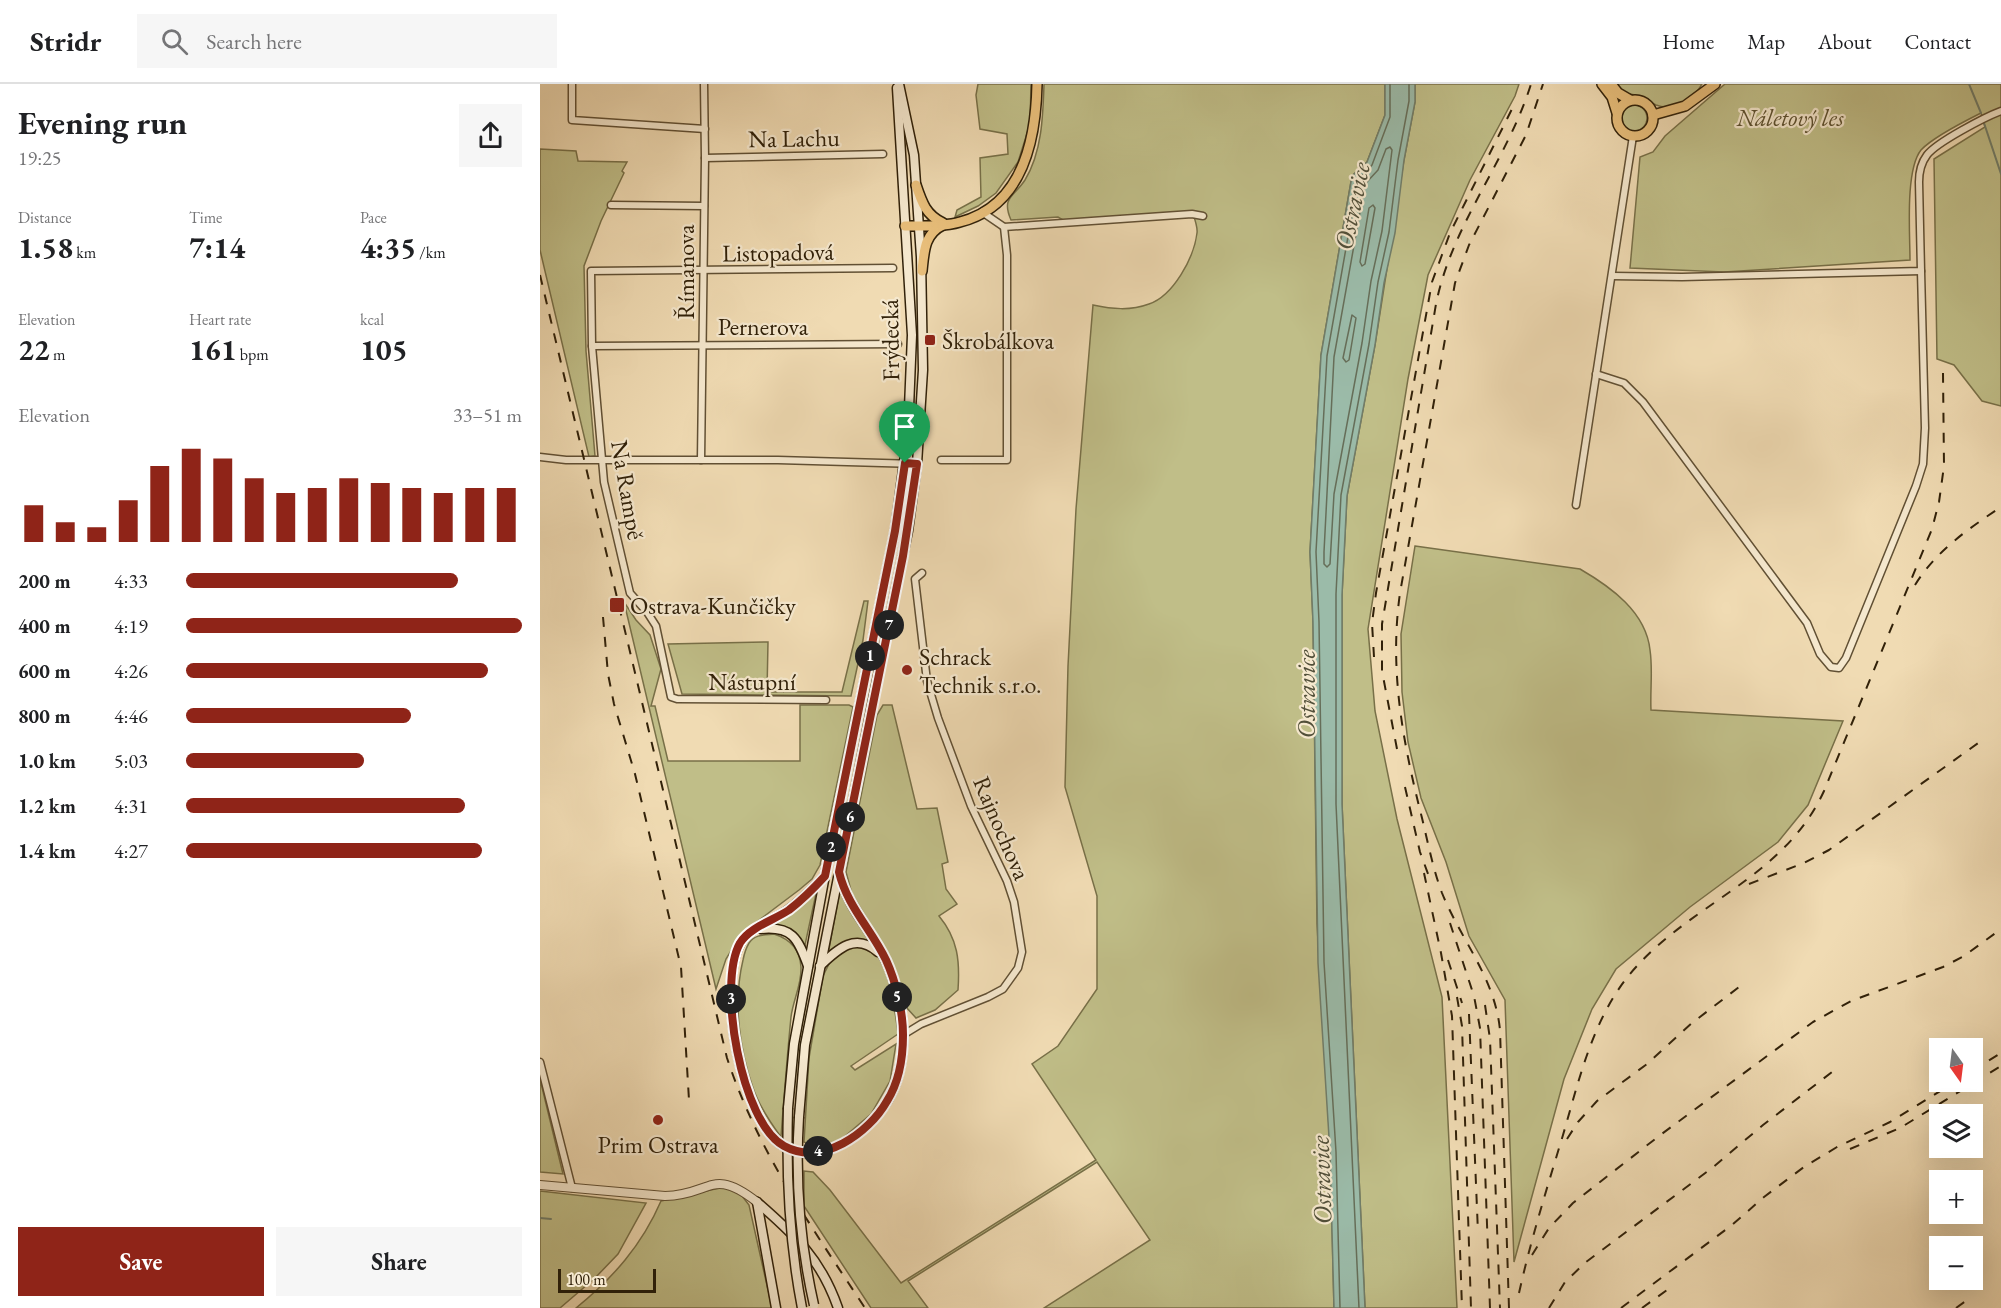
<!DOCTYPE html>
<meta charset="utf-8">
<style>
body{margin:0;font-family:"EB Garamond",serif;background:#f6f6f6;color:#202124;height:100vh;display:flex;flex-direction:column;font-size:22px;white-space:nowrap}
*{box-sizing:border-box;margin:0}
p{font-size:20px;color:#757577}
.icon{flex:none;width:33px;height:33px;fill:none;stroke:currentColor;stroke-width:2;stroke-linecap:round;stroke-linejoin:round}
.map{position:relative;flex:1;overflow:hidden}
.details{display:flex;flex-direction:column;background:#fff;width:540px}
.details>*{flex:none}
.needle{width:39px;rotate:166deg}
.controls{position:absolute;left:1389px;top:954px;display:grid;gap:12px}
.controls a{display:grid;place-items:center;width:54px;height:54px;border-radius:0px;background:#fff;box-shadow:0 6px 24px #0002;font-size:30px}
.scale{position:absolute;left:18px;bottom:15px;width:98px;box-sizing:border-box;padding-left:6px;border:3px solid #312109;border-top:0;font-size:16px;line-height:21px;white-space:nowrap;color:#312109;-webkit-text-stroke:4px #f5e8ce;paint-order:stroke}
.pin{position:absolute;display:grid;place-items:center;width:51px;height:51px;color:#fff;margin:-62px -26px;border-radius:50% 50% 50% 0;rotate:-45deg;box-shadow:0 0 6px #0007}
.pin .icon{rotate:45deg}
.km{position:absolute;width:30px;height:30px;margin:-15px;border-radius:50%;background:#222;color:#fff;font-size:16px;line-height:30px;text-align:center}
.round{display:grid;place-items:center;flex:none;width:63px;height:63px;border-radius:0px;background:#f6f6f6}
.overview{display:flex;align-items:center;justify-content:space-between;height:102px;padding:0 18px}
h1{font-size:33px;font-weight:700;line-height:45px}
.figures{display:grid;grid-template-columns:repeat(3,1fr);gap:9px;height:102px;padding:6px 18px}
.figures div{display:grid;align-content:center}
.figures b{font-size:30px;font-weight:700}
.figures small{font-size:16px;font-weight:400}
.figures p{font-size:16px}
.chart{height:168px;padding:12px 18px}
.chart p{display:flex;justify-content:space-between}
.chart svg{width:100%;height:108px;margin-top:6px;stroke:#8f2418;stroke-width:6}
.button{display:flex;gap:12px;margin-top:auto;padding:12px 18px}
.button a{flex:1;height:69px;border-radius:0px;background:#8f2418;color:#fff;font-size:24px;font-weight:700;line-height:69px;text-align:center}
.button a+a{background:#f6f6f6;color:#202124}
ul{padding:0 18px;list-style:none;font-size:20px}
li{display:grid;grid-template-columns:96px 72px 1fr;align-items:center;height:45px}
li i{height:15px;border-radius:8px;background:#8f2418}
header{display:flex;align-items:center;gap:36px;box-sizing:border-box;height:84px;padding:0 30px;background:#fff;border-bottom:2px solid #e0e0e0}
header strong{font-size:28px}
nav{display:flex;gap:33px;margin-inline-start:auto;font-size:21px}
.search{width:420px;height:54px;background:#f6f6f6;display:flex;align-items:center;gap:15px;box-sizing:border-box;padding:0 21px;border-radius:0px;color:#757577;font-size:22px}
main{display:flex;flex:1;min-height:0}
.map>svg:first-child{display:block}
.green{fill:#c0be88;stroke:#787048;stroke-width:1.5}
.water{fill:#9bbba9;stroke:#717d69;stroke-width:1.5}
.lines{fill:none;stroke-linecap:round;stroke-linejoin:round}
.shore{stroke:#666e59;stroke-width:1.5}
.stream{stroke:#717d69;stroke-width:2}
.minor-casing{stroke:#615034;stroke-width:9}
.tertiary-casing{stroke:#615034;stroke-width:10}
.secondary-casing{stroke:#312109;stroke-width:11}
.primary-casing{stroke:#312109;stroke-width:12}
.minor{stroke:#f5e8ce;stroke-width:6}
.tertiary{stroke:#f5e8ce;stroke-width:8}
.secondary{stroke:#f5e8ce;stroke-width:8}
.primary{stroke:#e8be7a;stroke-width:9}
.rail{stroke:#312109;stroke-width:2;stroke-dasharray:10 10;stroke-linecap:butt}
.secondary-bridge-casing{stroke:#312109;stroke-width:11;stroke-linecap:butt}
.secondary-bridge{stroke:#f5e8ce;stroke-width:8}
.route-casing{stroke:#fff;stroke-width:12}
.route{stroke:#8f2418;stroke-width:8}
.poi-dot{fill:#8f2418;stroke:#f5e8ce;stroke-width:2}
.labels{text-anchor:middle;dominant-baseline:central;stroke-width:4.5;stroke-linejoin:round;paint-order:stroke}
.park-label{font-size:24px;font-style:italic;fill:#5c502f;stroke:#f5e8ce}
.street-label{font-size:24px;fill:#312109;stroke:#f5e8ce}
.poi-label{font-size:24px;fill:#312109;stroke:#f5e8ce;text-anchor:start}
.water-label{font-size:26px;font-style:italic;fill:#514f39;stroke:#f5e8ce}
</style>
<header>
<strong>Stridr</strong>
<div class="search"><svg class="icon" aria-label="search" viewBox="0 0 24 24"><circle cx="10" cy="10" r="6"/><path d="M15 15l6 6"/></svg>Search here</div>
<nav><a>Home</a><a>Map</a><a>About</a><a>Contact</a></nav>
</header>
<main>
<section class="details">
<div class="overview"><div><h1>Evening run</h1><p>19:25</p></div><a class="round"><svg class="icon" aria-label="share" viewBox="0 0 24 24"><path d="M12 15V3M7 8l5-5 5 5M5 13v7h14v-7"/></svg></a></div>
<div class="figures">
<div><p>Distance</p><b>1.58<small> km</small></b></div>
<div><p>Time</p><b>7:14</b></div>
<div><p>Pace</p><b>4:35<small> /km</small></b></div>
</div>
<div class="figures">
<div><p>Elevation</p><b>22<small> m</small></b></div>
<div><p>Heart rate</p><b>161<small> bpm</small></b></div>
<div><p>kcal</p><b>105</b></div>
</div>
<div class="chart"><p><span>Elevation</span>33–51 m</p>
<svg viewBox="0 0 160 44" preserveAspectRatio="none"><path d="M5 44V29M15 44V36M25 44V38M35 44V27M45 44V13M55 44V6M65 44V10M75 44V18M85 44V24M95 44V22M105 44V18M115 44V20M125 44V22M135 44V24M145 44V22M155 44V22"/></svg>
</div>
<ul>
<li><b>200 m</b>4:33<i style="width:81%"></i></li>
<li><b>400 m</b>4:19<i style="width:100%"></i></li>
<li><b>600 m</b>4:26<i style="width:90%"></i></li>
<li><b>800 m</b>4:46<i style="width:67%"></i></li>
<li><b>1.0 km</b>5:03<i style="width:53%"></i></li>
<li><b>1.2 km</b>4:31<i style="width:83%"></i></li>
<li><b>1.4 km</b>4:27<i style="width:88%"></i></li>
</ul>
<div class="button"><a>Save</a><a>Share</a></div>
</section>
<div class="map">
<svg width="1461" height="1224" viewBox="0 0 1461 1224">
<rect width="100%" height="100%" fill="#f0dbb3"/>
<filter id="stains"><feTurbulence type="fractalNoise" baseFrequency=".00333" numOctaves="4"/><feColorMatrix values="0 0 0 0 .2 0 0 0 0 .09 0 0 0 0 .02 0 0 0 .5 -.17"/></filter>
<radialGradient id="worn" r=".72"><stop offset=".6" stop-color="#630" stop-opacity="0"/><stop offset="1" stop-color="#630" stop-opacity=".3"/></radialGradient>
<g class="green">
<polygon points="438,0 491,0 490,40 478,78 456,109 438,122 415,133 417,126 441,113 440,74 468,70 467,50 440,45 436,11"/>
<path d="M504,0H845V31L827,78L812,92L781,271L770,468L773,538L777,840L790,1060L794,1224H504L610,1156L557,1078L368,1197L388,1224H331L264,1122V1087L273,1088L290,1106L361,1199L556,1076L492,980L518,962L557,905V812L525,703L528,582L536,425L553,221C572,225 590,227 609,220C633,212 654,174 657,149C658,143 654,133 652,127L523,136L518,133L471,136C461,113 474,113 485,96C502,68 503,32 504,0Z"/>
<polygon points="875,0 979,0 975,12 930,96 888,191 868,295 828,545 835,627 857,735 902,913 917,1224 825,1224 802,720 802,511 807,412 835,261 864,76 875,18"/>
<path d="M1073,0H1162C1154,15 1133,28 1116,21C1112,19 1108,15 1104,13C1099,11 1094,11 1089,10C1083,9 1078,4 1073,0Z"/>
<path d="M1185,0H1461V322L1442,317L1414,281L1397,275L1394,75L1445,43L1441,29C1425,37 1392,54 1381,66C1365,86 1370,150 1370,176L1184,188L1090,184L1100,73L1113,68L1125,52Z"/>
<circle cx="1094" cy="34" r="13"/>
<polygon points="0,65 36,67 38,77 87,78 82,87 84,89 61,137 44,182 46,267 55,372 49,373 0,166"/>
<path d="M875,462L1040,485C1071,503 1106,528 1110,566C1113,586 1110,606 1111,626L1303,637L1268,721L1238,758L1150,823L1076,885L1052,925L1024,995L974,1178L965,916L929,852L906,778L881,714L868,658L862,608L861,550Z"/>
<polygon points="324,517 328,517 323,556 311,612 142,610 128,560 228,558 227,608 302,608"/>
<polygon points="84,518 96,536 110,551 121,585 111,622 115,622 128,677 260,677 260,621 309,621 313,623 280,781 272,795 259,806 202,849 186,875 176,905"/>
<path d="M343,621H352L377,725L397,724L408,778L402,780L406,805L417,820L399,832C418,855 420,877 418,906L395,926L376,934L366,923L350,873L312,810L306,788L337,631Z"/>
<path d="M277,805L265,861C255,848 248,842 231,841L261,822Z"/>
<path d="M300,806L314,832L333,860C311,852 306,858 288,870Z"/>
<path d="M234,850C250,855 260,865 261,883C262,900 253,916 251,933C247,973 244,1013 241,1053C230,1038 219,1022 213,1004C199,964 193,918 203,876C204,871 206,864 209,859C215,850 225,851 234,850Z"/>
<path d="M319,863C326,864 332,866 337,871C349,883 356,932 358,950L311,982L315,986L356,960L350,997L331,1030L297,1059L277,1064L264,1058L269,974L283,892L291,876L309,864Z"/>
<polygon points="0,995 23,1090 0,1088"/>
<path d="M184,1103L199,1108L209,1121L232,1224H36C73,1194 102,1161 121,1117Z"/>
<polygon points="0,1107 106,1119 78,1170 55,1194 20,1224 0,1224"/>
</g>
<polygon class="water" points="845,0 875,0 875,18 864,76 855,149 844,199 835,261 807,412 802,511 802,720 825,1224 794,1224 790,1069 778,879 773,538 770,468 781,271 812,92 827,78 845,31"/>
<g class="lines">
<g class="shore">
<polygon points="850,63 852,66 842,147 831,197 822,259 794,410 790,480 787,483 784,480 784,468 794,273 825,100 838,86 846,65"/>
<polygon points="833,121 835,124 825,180 822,182 820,178 829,124"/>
<polygon points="812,231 816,234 809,276 806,278 803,274"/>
<polyline points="800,1224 796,1068 784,878 779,538 776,468 787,272 818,96 832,81 850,33 850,0"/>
<polyline points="819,1224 796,720 796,510 801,411 829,260 838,198 849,148 858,76 869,17 869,0"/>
</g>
<g class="stream">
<polyline points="1429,0 1441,29"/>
<polyline points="1443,36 1461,90"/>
<polyline points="0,1134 11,1135"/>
</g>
<defs>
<g id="minor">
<polyline points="32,0 32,36 165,45"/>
<polyline points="165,74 343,70"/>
<polyline points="71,121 164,122"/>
<polyline points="442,128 464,143 652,130 663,132"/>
<path d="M1072,192L1142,193L1381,187L1379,98C1379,88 1381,79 1387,71C1397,58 1445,33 1461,27"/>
<polyline points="52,262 358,260"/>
<polyline points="1056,290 1084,299 1103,318 1267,539 1280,570 1291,583 1299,584 1306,574 1376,402 1383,380 1385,344 1381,187"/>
<polyline points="0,373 26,376 238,376 377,380"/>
<polyline points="161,376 165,74 164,0"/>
<polyline points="401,376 467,376 467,171 464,143"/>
<polyline points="1036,421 1093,52"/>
<polyline points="286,616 137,615 131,613 116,542 107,528 90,509 64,398 52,262 51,187 353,184"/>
<polyline points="363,951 381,940 448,913 463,905 478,884 482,868 474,818 467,797 431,722 398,634 387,597 375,495 382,489"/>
<polyline points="0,978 32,1104"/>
</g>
<path id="tertiary" d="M0,1101L125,1112C172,1111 171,1082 217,1118"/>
<g id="secondary">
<path d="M285,792C273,804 262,816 248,826C234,836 209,844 200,860C177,901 201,1040 245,1063C283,1083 329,1048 348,1016C359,997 363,973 363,951C363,927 356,897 345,875C331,846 308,824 300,792"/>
<path d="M221,845C252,842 258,854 268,882"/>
<path d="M280,882C298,865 315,848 338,868"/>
<polyline points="248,1024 254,960 285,791 355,447 368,348 372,251 357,4"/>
<polyline points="259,1033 265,961 333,616 368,447 377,380 383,286 381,173 374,71 359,0"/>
<path d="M217,1118C255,1151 281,1175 298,1224"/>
<polyline points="217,1118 236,1224"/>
</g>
<g id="primary">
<polyline points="1062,0 1072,13 1077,29"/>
<polyline points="1071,0 1078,9 1090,16"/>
<circle cx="1095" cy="34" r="18"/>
<polyline points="1113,31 1145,22 1175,0"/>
<path d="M376,101C382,119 386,131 403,139"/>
<path d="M365,142C382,142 403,143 420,138C483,122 496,55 497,0"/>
<path d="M382,187C384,168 384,150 403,141"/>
</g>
</defs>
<use href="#minor" class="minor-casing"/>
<use href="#tertiary" class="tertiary-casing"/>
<use href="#secondary" class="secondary-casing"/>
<use href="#primary" class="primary-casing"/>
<use href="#minor" class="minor"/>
<use href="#tertiary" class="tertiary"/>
<use href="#secondary" class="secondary"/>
<use href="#primary" class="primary"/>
<g class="rail">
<path d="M0,191L187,974C218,1068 271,1142 325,1224"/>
<path d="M1375,501C1396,467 1428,445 1461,423"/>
<polyline points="63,533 68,590 74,620 95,690 141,883 149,1016"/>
<polyline points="834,573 832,539 836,509 892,198 910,149 974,21"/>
<path d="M857,665L842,587V540L896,220C912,140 967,77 991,0"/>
<polyline points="865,703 880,768 891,798"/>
<polyline points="884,789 901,869 912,932 922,1224"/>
<polyline points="1209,800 1264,779 1289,766 1441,657"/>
<polyline points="910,839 934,912 940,944 950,1224"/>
<polyline points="908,876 922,919"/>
<polyline points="917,913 922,942 931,1224"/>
<polyline points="945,921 950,955 960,1224"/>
<polyline points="929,930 938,1149"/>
<polyline points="1432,987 1461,969"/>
<polyline points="1027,1055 1038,1038 1057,1017 1107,980 1152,939 1203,900"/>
<polyline points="1310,1065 1360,1044 1461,982"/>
<polyline points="992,1171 1009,1144 1033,1119 1119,1052 1273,938 1311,917 1403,883 1424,872 1461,845"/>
<path d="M979,1209C991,1155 1007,1104 1023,1051C1040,993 1054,928 1097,882C1156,817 1245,792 1284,707L1392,445L1399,418L1404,382L1403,289"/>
<path d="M969,1224L960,946C955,894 921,856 902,809C893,785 888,759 882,734C863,659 849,587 860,509L915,199L929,161L986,51L1003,0"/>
<polyline points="1009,1224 1025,1198 1046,1178 1172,1084 1223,1041 1296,985"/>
<polyline points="1081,1224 1192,1141 1224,1113 1264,1083 1297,1063 1350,1038 1415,998"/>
<polyline points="1102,1224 1127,1206"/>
<polyline points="1416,1224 1430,1214"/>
</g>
<defs>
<g id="secondary-bridge">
<path d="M248,1024C246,1092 249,1157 262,1224"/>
<path d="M259,1033C255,1096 260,1159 274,1221"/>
</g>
</defs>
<use href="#secondary-bridge" class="secondary-bridge-casing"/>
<use href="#secondary-bridge" class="secondary-bridge"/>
</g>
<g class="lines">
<defs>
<path id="route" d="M365,379L377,380L363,472L299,788C307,822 331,845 346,876C356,898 363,927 363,951C363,973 359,998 347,1017C329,1049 282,1083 244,1062C201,1039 177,900 200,859C210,843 234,836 249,826C262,816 274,804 285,792L355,447Z"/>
</defs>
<use href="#route" class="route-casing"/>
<use href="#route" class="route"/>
</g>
<g class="poi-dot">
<rect x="384" y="250" width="12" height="12" rx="3"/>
<rect x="69" y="513" width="16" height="16" rx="3"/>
<circle cx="367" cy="586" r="6"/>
<circle cx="118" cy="1036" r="6"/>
</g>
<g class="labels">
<g class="park-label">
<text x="1250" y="33">Náletový les</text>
</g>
<g class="street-label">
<text transform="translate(254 54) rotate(-1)">Na Lachu</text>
<text transform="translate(238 168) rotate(-1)">Listopadová</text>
<text transform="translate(145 188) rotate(-90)">Římanova</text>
<text x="223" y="242">Pernerova</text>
<text transform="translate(350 256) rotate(-91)">Frýdecká</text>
<text transform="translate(88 406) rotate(80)">Na Rampě</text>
<text x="212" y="597">Nástupní</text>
<text transform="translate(462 744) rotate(67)">Rajnochova</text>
</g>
<g class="poi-label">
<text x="402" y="256">Škrobálkova</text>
<text x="90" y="521">Ostrava-Kunčičky</text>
<text x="379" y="572">Schrack<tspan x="379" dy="28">Technik s.r.o.</tspan></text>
<text x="118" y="1060" text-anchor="middle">Prim Ostrava</text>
</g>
<g class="water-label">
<text transform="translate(812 122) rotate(-78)">Ostravice</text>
<text transform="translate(766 610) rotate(-90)">Ostravice</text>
<text transform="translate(781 1096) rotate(-92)">Ostravice</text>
</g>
</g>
<rect width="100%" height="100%" filter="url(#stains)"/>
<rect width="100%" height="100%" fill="url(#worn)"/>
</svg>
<div class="controls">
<a><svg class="needle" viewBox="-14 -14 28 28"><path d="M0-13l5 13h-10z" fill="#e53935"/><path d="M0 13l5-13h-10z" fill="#757577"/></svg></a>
<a><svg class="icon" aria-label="layers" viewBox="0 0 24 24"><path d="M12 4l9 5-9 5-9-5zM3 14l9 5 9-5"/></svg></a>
<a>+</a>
<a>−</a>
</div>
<div class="scale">100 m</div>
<div class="pin" style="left:365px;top:379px;background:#1e9e55"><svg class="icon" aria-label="arrive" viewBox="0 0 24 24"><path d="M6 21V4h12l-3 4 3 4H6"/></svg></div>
<b class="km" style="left:330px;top:572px">1</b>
<b class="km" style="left:291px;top:763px">2</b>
<b class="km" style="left:191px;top:915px">3</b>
<b class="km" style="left:278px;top:1067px">4</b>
<b class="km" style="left:357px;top:913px">5</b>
<b class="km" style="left:310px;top:733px">6</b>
<b class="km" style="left:349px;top:541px">7</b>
</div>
</main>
